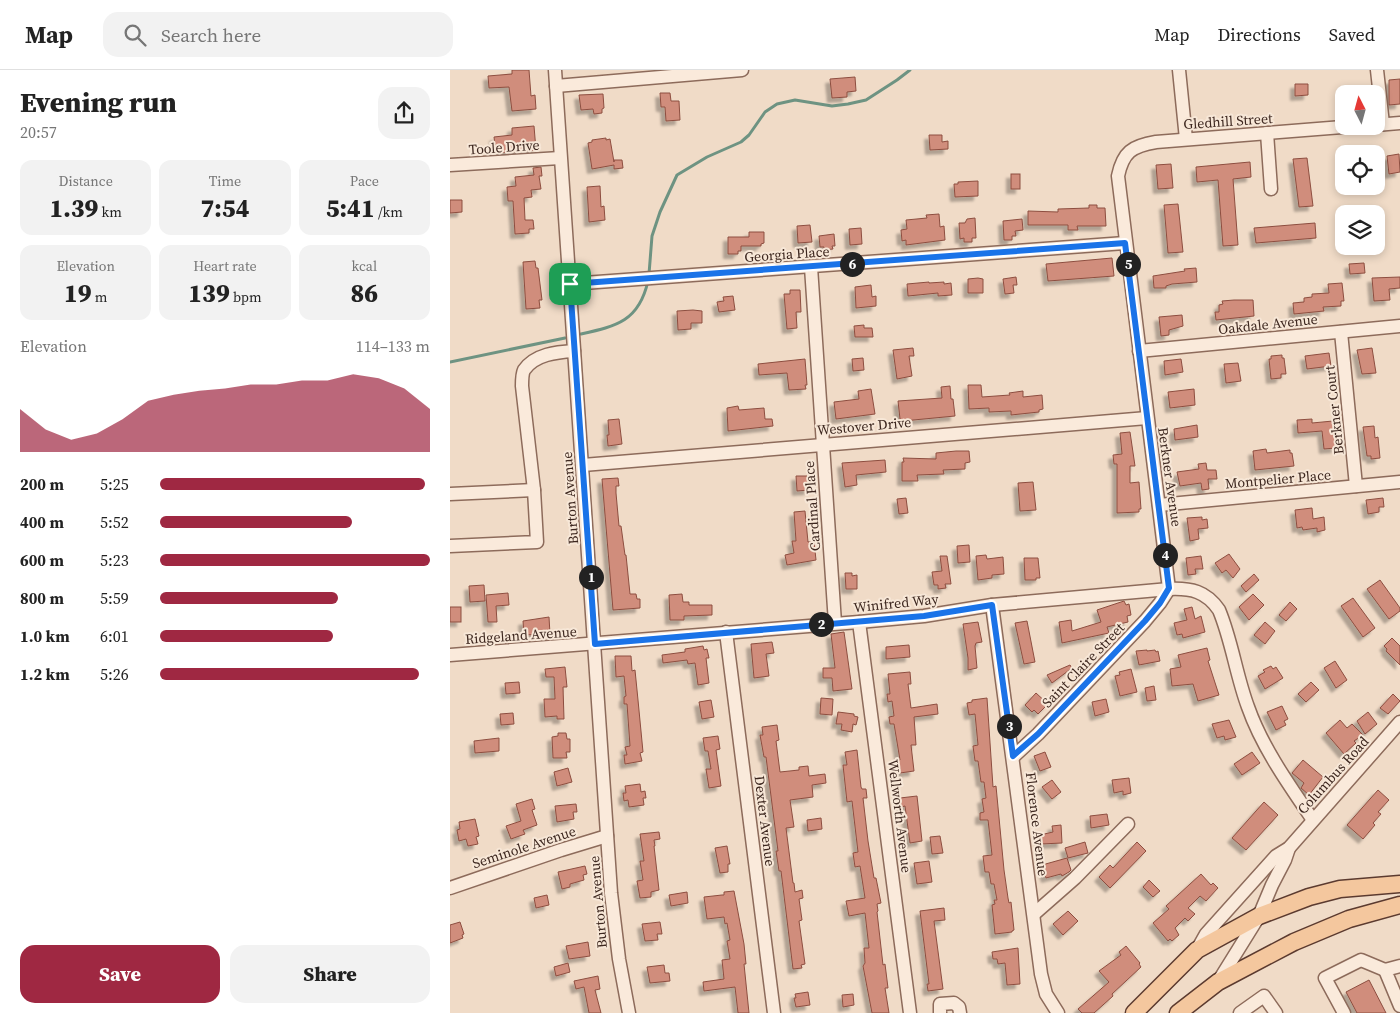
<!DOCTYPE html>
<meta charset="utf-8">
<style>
body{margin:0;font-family:"Source Serif 4",serif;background:#f2f2f2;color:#222;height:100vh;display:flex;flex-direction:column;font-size:19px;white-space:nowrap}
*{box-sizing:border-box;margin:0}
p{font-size:16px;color:#767676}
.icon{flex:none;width:28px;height:28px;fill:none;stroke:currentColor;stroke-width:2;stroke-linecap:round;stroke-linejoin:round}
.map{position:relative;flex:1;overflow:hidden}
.drawer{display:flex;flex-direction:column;background:#fff;width:450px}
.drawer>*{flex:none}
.needle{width:32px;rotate:354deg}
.buttons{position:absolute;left:885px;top:15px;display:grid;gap:10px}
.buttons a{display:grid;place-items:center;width:50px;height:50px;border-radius:10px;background:#fff;box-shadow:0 2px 8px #0003;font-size:25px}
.pin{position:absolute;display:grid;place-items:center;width:42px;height:42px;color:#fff;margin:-21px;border-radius:10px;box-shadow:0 2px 8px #0006}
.km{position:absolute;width:25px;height:25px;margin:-12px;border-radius:50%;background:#222;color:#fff;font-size:14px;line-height:25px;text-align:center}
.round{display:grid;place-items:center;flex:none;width:52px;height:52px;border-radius:15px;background:#f2f2f2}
.overview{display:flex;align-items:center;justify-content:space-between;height:85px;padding:0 20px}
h1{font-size:28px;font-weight:800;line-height:38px}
.figures{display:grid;grid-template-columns:repeat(3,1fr);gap:8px;height:85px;padding:5px 20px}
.figures div{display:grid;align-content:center;border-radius:12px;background:#f2f2f2;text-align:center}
.figures b{font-size:25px;font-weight:800}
.figures small{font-size:14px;font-weight:400}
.figures p{font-size:14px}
.chart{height:140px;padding:10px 20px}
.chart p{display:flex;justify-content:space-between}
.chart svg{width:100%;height:90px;margin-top:5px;fill:#9f2842;opacity:.7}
.button{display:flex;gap:10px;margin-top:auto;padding:10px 20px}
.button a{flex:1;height:58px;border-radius:15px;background:#9f2842;color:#fff;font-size:20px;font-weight:800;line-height:58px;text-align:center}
.button a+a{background:#f2f2f2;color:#222}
ul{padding:0 20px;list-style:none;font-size:16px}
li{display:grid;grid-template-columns:80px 60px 1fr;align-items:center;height:38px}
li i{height:12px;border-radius:6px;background:#9f2842}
header{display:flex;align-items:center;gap:30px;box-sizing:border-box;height:70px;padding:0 25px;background:#fff;border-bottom:1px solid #e0e0e0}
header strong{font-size:24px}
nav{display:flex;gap:28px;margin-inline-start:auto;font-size:18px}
.search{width:350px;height:45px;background:#f2f2f2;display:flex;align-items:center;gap:12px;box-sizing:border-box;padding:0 18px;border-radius:15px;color:#767676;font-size:19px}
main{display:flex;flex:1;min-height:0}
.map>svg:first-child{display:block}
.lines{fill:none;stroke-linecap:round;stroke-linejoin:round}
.stream{stroke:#6e9382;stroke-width:3}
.building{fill:#d08d7b;stroke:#8d4e40;filter:url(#shadow)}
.minor-casing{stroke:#8d6b5b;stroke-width:15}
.major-casing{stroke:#5b3a2f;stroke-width:19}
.minor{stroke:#faeadb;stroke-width:12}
.major{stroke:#f4c79e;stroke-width:16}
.route-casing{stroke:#fff;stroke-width:10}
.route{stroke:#1a73e8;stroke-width:6}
.labels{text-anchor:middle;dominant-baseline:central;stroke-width:4;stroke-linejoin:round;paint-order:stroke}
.street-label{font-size:14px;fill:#3d271f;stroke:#f7e7d7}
</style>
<header>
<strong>Map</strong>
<div class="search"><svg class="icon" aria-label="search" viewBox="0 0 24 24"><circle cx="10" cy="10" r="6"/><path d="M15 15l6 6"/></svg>Search here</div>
<nav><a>Map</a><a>Directions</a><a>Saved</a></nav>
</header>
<main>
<section class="drawer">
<div class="overview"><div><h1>Evening run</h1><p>20:57</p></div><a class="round"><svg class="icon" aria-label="share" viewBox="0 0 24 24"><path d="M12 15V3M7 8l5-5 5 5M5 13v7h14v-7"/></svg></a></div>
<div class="figures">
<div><p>Distance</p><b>1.39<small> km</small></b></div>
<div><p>Time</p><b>7:54</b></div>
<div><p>Pace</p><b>5:41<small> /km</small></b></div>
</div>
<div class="figures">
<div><p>Elevation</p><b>19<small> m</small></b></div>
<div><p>Heart rate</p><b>139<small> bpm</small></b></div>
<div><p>kcal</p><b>86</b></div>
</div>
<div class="chart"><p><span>Elevation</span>114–133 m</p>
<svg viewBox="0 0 160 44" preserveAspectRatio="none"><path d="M0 44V23L10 33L20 38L30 35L40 28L50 19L60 16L70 14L80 13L90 11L100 11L110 9L120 9L130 6L140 8L150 13L160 23V44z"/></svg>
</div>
<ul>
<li><b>200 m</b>5:25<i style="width:98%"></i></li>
<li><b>400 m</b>5:52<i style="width:71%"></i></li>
<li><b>600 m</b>5:23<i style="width:100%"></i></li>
<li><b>800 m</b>5:59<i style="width:66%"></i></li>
<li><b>1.0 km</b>6:01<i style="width:64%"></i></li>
<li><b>1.2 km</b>5:26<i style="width:96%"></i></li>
</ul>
<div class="button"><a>Save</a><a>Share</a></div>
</section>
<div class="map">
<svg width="950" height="943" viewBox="0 0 950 943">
<defs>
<filter id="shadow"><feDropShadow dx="-4.5" dy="4.5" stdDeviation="1" flood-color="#0004"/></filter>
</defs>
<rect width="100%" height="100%" fill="#f0dbc7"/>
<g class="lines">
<g class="stream">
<polyline points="199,204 202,166 210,142 227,105 257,87 291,72 299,65 315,42 327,34 345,30 382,36 398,34 416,30 447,10 460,0"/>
<path d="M131,264C167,256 189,251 198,211"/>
<polyline points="0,292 115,268"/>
</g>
</g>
<g class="building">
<polygon points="62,0 79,0 81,26 85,25 86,39 62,41 59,17 39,18 38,6 62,4"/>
<polygon points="405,7 406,21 397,22 397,27 382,28 380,9"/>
<polygon points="950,9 950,34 939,35 939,10"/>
<polygon points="845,14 858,14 858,25 845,26"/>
<polygon points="210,23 220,23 221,31 229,31 230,50 216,51 215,37 211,37"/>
<polygon points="153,24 154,38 152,39 152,43 144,44 143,39 131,40 129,25"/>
<polygon points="84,56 86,80 46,83 44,67 62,65 62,58"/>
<polygon points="479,65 492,65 492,72 498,71 498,79 480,80"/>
<polygon points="156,68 156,70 160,69 164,92 164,90 172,90 173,98 164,99 164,95 142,99 138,73 142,72 142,70"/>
<polygon points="949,84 950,102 939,104 937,86"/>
<polygon points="857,88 863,136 849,137 843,89"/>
<polygon points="800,92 801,107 783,109 788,175 773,176 768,110 747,112 746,97"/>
<polygon points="721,94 723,118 708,119 706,95"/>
<polygon points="91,97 92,106 89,106 91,119 81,120 82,127 74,128 75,150 83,150 84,159 79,159 79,163 65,164 63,131 58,131 57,117 66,116 65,107 84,105 83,98"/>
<rect x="561" y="104" width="9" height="15"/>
<polygon points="528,111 528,126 505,127 504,114 508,114 508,112"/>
<polygon points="150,116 151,137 154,136 155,150 139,152 137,117"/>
<polygon points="0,130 12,130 12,142 0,143"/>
<polygon points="728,134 733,182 718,183 714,135"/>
<polygon points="639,135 647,135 647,138 655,138 656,156 627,156 628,160 618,160 618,155 578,155 578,141 608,142 608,139 639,138"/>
<polygon points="489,144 490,157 494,156 495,170 456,175 456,170 452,171 451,160 457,159 456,150 477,148 476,145"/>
<polygon points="525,148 526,168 522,168 522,172 514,172 514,168 510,169 509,153 515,153 517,149"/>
<polygon points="572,149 573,160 565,161 566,166 562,166 562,170 554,170 553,151"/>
<polygon points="865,153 866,168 806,173 804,158"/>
<polygon points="360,155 362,172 348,173 347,156"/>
<polygon points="411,158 412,174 400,175 399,159"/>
<polygon points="299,162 314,162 314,173 311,174 311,176 291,176 291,181 288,181 288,184 278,184 278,167 299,167"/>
<polygon points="384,164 385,176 382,176 383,179 374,180 374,177 370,177 369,166"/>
<polygon points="662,188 664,206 598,211 596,194"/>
<polygon points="85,191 86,198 88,198 92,230 89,230 90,238 76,239 73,192"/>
<polygon points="914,193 915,203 900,204 899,194"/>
<polygon points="746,198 747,212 722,214 716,216 716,218 704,218 703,206 735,201 734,199"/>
<polygon points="566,207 567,215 563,215 564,223 555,224 553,209"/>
<polygon points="950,207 950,218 939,219 940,230 924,231 922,208"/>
<polygon points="528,208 533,209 533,223 518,223 518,209"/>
<polygon points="479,212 479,213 494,212 494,214 501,213 502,225 488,226 488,223 458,226 457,214"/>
<polygon points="892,213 894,231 891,231 891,236 873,237 874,241 844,244 843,233 854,232 854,228 862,227 862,224 879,223 878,214"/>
<polygon points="421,215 422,227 426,226 426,236 406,238 405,217"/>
<polygon points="340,220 350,220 351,242 346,242 347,258 337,259 334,224 340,224"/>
<polygon points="283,226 285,240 269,242 267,232 274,231 273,227"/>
<polygon points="784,230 803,230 804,246 766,250 765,242 769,242 769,235 773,234 772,231"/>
<polygon points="243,240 252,241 252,253 241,253 241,259 228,260 227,241"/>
<polygon points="732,245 733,256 719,260 719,265 711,266 709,247"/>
<polygon points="414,255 414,258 422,258 423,267 405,267 404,256"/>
<polygon points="463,278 464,286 459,286 462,306 447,309 443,280"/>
<polygon points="922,278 926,303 912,304 907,280"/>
<polygon points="879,283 881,296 857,299 855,286"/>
<polygon points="832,285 832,288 834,288 836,304 831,304 831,308 821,309 819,289 821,289 821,286"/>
<polygon points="413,288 414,300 403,301 402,289"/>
<polygon points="355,289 357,315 355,315 356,319 339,320 337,303 309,305 308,294"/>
<polygon points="731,289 733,302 715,305 714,291"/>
<polygon points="788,293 791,311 776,313 774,294"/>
<polygon points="518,315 531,315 532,327 560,325 559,323 573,321 573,327 592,325 593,339 589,340 589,342 561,345 561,341 539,342 539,338 519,339"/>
<polygon points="500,316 501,329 503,329 505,346 453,351 450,349 448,331 492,328 491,317"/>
<polygon points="421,319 425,344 386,349 384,332 409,329 408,321"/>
<polygon points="744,319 745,335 720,338 718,322"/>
<polygon points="288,336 289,340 314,338 315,349 322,349 323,356 278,361 277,338"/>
<polygon points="169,349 172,374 158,376 157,365 159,365 158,350"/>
<polygon points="862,349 862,353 883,351 886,378 874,379 872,361 848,363 847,350"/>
<polygon points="747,355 748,367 725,370 724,359"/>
<polygon points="924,356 925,368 928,367 930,388 921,389 921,386 917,386 913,357"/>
<polygon points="680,362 685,396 680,396 680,413 689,412 691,439 689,439 689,442 667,443 667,394 664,394 663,385 672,384 670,363"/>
<polygon points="816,379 817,383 840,380 840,383 842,383 844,396 805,400 803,381"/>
<polygon points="506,381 519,381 520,392 515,393 515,399 493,400 494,404 467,405 468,411 452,411 452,392 454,392 453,388 486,389 486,383"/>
<polygon points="435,390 436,402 406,405 407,415 395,417 392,393"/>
<polygon points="756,393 757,400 766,400 767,409 758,409 759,419 752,420 751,413 730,416 727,402 749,399 748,394"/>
<polygon points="346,406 357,406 359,420 347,421"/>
<polygon points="168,408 169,416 166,416 166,423 169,456 171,456 175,485 176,485 180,524 186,524 187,529 190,529 190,538 163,540 152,409"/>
<polygon points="583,412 586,440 570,441 568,413"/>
<polygon points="456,428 458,443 449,444 447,429"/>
<polygon points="933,428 934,437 929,437 929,442 918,444 916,430"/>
<polygon points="862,438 863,449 874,447 875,460 867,462 867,458 853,460 852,457 847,458 845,440"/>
<polygon points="355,441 358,472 364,471 366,490 337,495 335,485 344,483 342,471 346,471 344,442"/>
<polygon points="752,447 752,450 757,449 758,458 748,459 749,469 740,471 737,448"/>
<polygon points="519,475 520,492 508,493 507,476"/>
<polygon points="779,484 790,499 783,508 776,500 772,503 765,493"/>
<polygon points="536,485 537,489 553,487 554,504 542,505 542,508 528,510 526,486"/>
<polygon points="490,486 497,486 501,514 495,514 496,518 488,519 488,515 484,515 482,502 492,501"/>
<polygon points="751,486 753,499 745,499 746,504 738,505 736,488"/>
<polygon points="574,488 588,488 590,508 586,508 586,510 575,510"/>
<polygon points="395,503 402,503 402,506 407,505 407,519 396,519"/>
<polygon points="804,504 809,510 796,522 791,516"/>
<polygon points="930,510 950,538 950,541 939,549 917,519"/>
<polygon points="34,515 35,531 20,532 19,516"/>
<polygon points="58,523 59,535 46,536 47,552 38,552 36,525"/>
<polygon points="232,524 233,532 239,532 239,535 262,535 262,545 234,546 234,550 220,550 219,525"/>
<polygon points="803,524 814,535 799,550 789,537"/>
<polygon points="903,528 925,558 913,567 891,536"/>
<polygon points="674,531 676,535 679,534 681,545 677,546 678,552 657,557 659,563 612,573 609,552 621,550 622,561 651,552 647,540"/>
<polygon points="840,532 847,539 836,551 829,545"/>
<rect x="0" y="537" width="11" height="15"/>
<polygon points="742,537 745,549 751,546 755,562 733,568 732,564 727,565 724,553 737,550 734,539"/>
<polygon points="99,547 100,564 74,565 73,551"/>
<polygon points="577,551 585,592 574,594 565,553"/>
<polygon points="528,552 532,572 526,573 525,576 527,598 518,600 518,588 513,554"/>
<polygon points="815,552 825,561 815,574 804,565"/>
<polygon points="394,562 402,619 383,621 382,608 373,608 373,598 385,598 381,564"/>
<polygon points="942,568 950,576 950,595 936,581 937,579 934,576"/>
<polygon points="322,572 324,583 316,584 319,606 304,608 301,574"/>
<polygon points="459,575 460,587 436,589 436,577"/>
<polygon points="253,576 254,580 257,579 259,588 256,588 259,613 248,615 245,593 238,594 237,590 213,593 212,585 235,582 235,579"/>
<polygon points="757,578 760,590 758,591 769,625 748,631 743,614 722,616 720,599 731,597 728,585"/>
<polygon points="697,580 697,581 705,580 706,582 708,581 710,591 689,595 686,581"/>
<polygon points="165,586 181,586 182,601 185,600 188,630 193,682 190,683 192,691 175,694 174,685 177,685 175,677 180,676 177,634 174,634 174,627 176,626 174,606 166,607"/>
<polygon points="885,591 897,610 886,618 874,598"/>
<polygon points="620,595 622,598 602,613 597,605"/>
<polygon points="821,596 823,599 826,597 833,608 815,619 808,606 815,602 813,600"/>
<polygon points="115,597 117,617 113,617 114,649 107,649 107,646 95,647 94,629 105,629 104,607 96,607 95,599"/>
<polygon points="681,599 687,622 670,626 665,606 670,605 669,602"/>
<polygon points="460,602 461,614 458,614 461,638 487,634 488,644 464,647 466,675 461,675 464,701 450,703 448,690 450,690 444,654 440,654 439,647 444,646 442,631 438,632 437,624 440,624 438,604"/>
<polygon points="69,612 70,623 56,624 55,613"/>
<polygon points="861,612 869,620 856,632 848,624"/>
<polygon points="704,616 706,630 697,631 695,618"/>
<polygon points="586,623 598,634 588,644 584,640 582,642 575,635"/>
<polygon points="943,624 950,631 938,644 930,638"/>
<polygon points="371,628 383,629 382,645 370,644"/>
<polygon points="537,628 543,717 546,716 554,800 558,828 559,833 561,832 564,860 562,861 562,862 545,864 542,835 545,834 544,830 547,830 544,814 541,814 539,802 535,802 533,786 542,785 538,750 530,750 530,743 534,742 532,729 536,728 534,712 531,712 528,691 525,691 523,676 528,675 525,644 519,645 517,633 522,632 522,630"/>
<polygon points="656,629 659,642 645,646 642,632"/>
<polygon points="261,630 264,647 252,649 249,632"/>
<polygon points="832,636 838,649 834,651 836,655 826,660 817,642"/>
<polygon points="388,642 404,644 404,646 408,647 406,655 403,654 402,662 391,660 392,654 386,654"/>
<polygon points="918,642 927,654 915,664 907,651"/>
<polygon points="63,643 64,654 51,655 50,644"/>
<polygon points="779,650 786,667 775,670 774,666 767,668 762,654"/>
<polygon points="890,650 897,658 902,654 913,665 904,671 906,673 894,684 876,663"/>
<polygon points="327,655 329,670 326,671 330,702 349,700 349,697 358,696 359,706 375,704 376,713 362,715 363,727 340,730 344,757 336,758 343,813 344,813 345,822 352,820 353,828 349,829 352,850 349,851 355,894 351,895 352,898 343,899 331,801 329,801 326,781 328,781 316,687 314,687 310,665 313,665 312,657"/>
<polygon points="108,663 116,663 117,669 120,669 120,682 116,682 117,688 103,688 102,667 108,666"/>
<polygon points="268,666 270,679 266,680 271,716 259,718 256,699 261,699 258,681 255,681 253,668"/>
<polygon points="49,668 49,681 25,683 24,671"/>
<polygon points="407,680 411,717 412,719 416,719 417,728 413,728 418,771 424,808 426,808 431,833 427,834 428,841 427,842 433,895 435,894 438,918 435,918 439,943 422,943 413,896 415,893 414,878 419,878 415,843 399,846 396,831 415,828 410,796 405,797 403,783 408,782 402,731 397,732 393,695 397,695 395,682"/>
<polygon points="595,682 601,697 590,701 584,686"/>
<polygon points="802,682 810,693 792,705 784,694"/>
<polygon points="853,690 873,707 859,725 851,718 854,713 842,703"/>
<polygon points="118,698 122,712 107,716 104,702"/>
<polygon points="679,708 681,723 673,725 673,721 664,723 662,710"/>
<polygon points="602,710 611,722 602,729 592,717"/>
<polygon points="190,714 191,722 195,721 196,728 193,728 194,735 179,737 178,730 174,731 173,723 176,723 175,716"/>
<polygon points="928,720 939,730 928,742 931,744 923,753 925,755 913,769 897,755"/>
<polygon points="467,726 472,771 460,773 455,736 451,737 450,728"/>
<polygon points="82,729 85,739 82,740 87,755 73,760 75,764 61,769 56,756 71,751 66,734"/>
<polygon points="814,732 828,745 796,780 782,768"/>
<polygon points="126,734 127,742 123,742 124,749 107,752 105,736"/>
<polygon points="657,744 659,755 641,758 640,746"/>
<polygon points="371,748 372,759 358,761 357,750"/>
<polygon points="25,749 29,766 26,767 28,774 18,776 16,769 9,771 7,760 10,759 9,752"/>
<polygon points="611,755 612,773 591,774 590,765 603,762 602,756"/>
<polygon points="209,762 210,769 204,770 205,776 204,776 209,820 201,822 201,827 190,828 187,811 193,810 190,791 194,791 190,764"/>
<polygon points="490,766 493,783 482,784 480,767"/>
<polygon points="635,772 638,783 618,788 615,778"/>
<polygon points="687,772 696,781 660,818 649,807 660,795 663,798"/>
<polygon points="277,776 280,794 278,794 278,802 270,803 265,778"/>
<polygon points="617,788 621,800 619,802 612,806 611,804 596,808 592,795"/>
<polygon points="479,791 482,812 467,814 464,793"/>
<polygon points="135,796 137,804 133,805 134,810 120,814 120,817 112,819 108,802"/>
<polygon points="751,804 761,815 763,813 768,818 756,831 750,826 738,838 745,844 738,851 735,848 725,858 729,865 722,871 720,869 718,871 703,853 719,839 716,836"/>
<polygon points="699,810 710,821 703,827 693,817"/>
<polygon points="284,821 294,874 296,894 294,894 299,943 288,943 285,917 254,921 253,912 274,909 272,890 280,889 277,871 280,870 277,853 275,854 274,847 257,849 254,827 272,825 274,825 274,822"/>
<polygon points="237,822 238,833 221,836 219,825"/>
<polygon points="97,825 99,835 86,838 84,828"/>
<polygon points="494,838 495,850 484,851 493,919 478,921 477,914 479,914 470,841"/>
<polygon points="618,841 628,851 613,865 603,854"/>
<polygon points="10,852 14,864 12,865 13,868 0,873 0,855"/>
<polygon points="210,852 212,864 207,864 208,870 195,871 192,854"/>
<polygon points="138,872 140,886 119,889 116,876"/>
<polygon points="676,876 690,893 689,894 691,897 662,924 663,926 644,943 632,943 628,939 659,912 649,901 671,885 669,882"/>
<polygon points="568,878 570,914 557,915 555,893 548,894 547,889 543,889 542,882"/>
<polygon points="118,893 120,902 106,906 104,897"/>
<polygon points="214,895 215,903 219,903 220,911 200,913 197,897"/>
<polygon points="148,906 150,919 145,920 151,943 139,943 134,917 126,919 124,911"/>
<polygon points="919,910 936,943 907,943 896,922"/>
<polygon points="358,922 360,935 346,937 344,928 346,928 345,924"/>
<polygon points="403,924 404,935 393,937 392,925"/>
</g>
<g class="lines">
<defs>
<g id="minor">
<polyline points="105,0 161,823 169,889 179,943"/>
<polyline points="729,0 736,69"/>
<polyline points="927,0 933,54"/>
<polyline points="106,16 292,0"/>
<polyline points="926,55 950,53"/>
<polyline points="817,63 821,119"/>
<polyline points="0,95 110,88"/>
<polyline points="361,197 385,553"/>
<polyline points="120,214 675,173"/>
<polyline points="891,262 906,416"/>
<polyline points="689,281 950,256"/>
<polyline points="133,395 697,348"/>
<polyline points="0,424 84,420"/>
<polyline points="709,435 950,412"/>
<path d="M0,476L87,472L84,420L72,316C72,311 72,304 74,300C85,284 107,282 124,281"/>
<path d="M719,519L668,106C673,82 682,76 706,72L905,56"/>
<polyline points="542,535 591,904 596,924 608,943"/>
<polyline points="409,552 460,943"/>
<polyline points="276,562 324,943"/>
<path d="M0,585L409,552L474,546L542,535L719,519C741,518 756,521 769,540C782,571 786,605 798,637C812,677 839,715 863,750"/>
<polyline points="563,687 588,664 695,551 710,533 719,519"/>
<polyline points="0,818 111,780 157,766"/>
<polyline points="584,844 625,808 678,754"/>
<polyline points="747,880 756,864 826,786 839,778 950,652"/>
<polyline points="950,896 935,900 950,936"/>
<polyline points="768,912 809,846 822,815 835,790 839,778"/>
<polyline points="490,943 490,934 504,933 509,937 510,943"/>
<polyline points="790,943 814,926 826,943"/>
<polyline points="894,943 875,908 911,890 935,900"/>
</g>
<g id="major">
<polyline points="684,943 747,880 809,846 859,827 890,819 950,814"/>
<polyline points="728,943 768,912 844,872 899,849 950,835"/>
</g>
</defs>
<use href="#minor" class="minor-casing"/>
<use href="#major" class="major-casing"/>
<use href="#minor" class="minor"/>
<use href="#major" class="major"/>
</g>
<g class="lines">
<defs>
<polygon id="route" points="675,173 719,518 710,533 695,551 588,664 563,686 542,535 474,546 145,574 120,214"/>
</defs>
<use href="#route" class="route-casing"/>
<use href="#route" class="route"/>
</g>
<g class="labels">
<g class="street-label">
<text transform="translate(778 51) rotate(-4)">Gledhill Street</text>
<text transform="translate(54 77) rotate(-4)">Toole Drive</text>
<text transform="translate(337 184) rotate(-4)">Georgia Place</text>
<text transform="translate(818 254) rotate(-6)">Oakdale Avenue</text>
<text transform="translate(884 340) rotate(-96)">Berkner Court</text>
<text transform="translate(414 356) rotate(-5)">Westover Drive</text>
<text transform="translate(720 407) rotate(82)">Berkner Avenue</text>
<text transform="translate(828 409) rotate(-5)">Montpelier Place</text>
<text transform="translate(120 428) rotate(-94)">Burton Avenue</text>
<text transform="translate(362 436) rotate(-94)">Cardinal Place</text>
<text transform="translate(446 533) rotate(-6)">Winifred Way</text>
<text transform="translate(71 565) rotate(-4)">Ridgeland Avenue</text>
<text transform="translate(633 595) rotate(-46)">Saint Claire Street</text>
<text transform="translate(883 705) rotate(-48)">Columbus Road</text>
<text transform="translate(450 746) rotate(83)">Wellworth Avenue</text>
<text transform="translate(315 751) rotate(83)">Dexter Avenue</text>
<text transform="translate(587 754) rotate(83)">Florence Avenue</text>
<text transform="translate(74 777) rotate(-18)">Seminole Avenue</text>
<text transform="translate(148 832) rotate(-95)">Burton Avenue</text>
</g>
</g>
</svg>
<div class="buttons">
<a><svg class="needle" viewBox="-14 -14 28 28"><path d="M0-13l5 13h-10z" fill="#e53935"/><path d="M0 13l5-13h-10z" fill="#767676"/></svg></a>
<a><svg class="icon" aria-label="locate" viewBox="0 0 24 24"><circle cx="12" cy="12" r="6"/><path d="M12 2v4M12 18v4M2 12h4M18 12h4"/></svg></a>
<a><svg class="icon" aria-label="layers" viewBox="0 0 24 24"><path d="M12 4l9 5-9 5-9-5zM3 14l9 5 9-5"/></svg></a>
</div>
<div class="pin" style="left:120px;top:214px;background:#1e9e55"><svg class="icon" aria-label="arrive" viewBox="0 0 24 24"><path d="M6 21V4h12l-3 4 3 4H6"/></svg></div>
<b class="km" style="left:141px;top:507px">1</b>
<b class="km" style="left:371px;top:554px">2</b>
<b class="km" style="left:559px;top:656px">3</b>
<b class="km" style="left:715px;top:485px">4</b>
<b class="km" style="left:678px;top:194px">5</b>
<b class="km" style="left:402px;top:194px">6</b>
</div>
</main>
